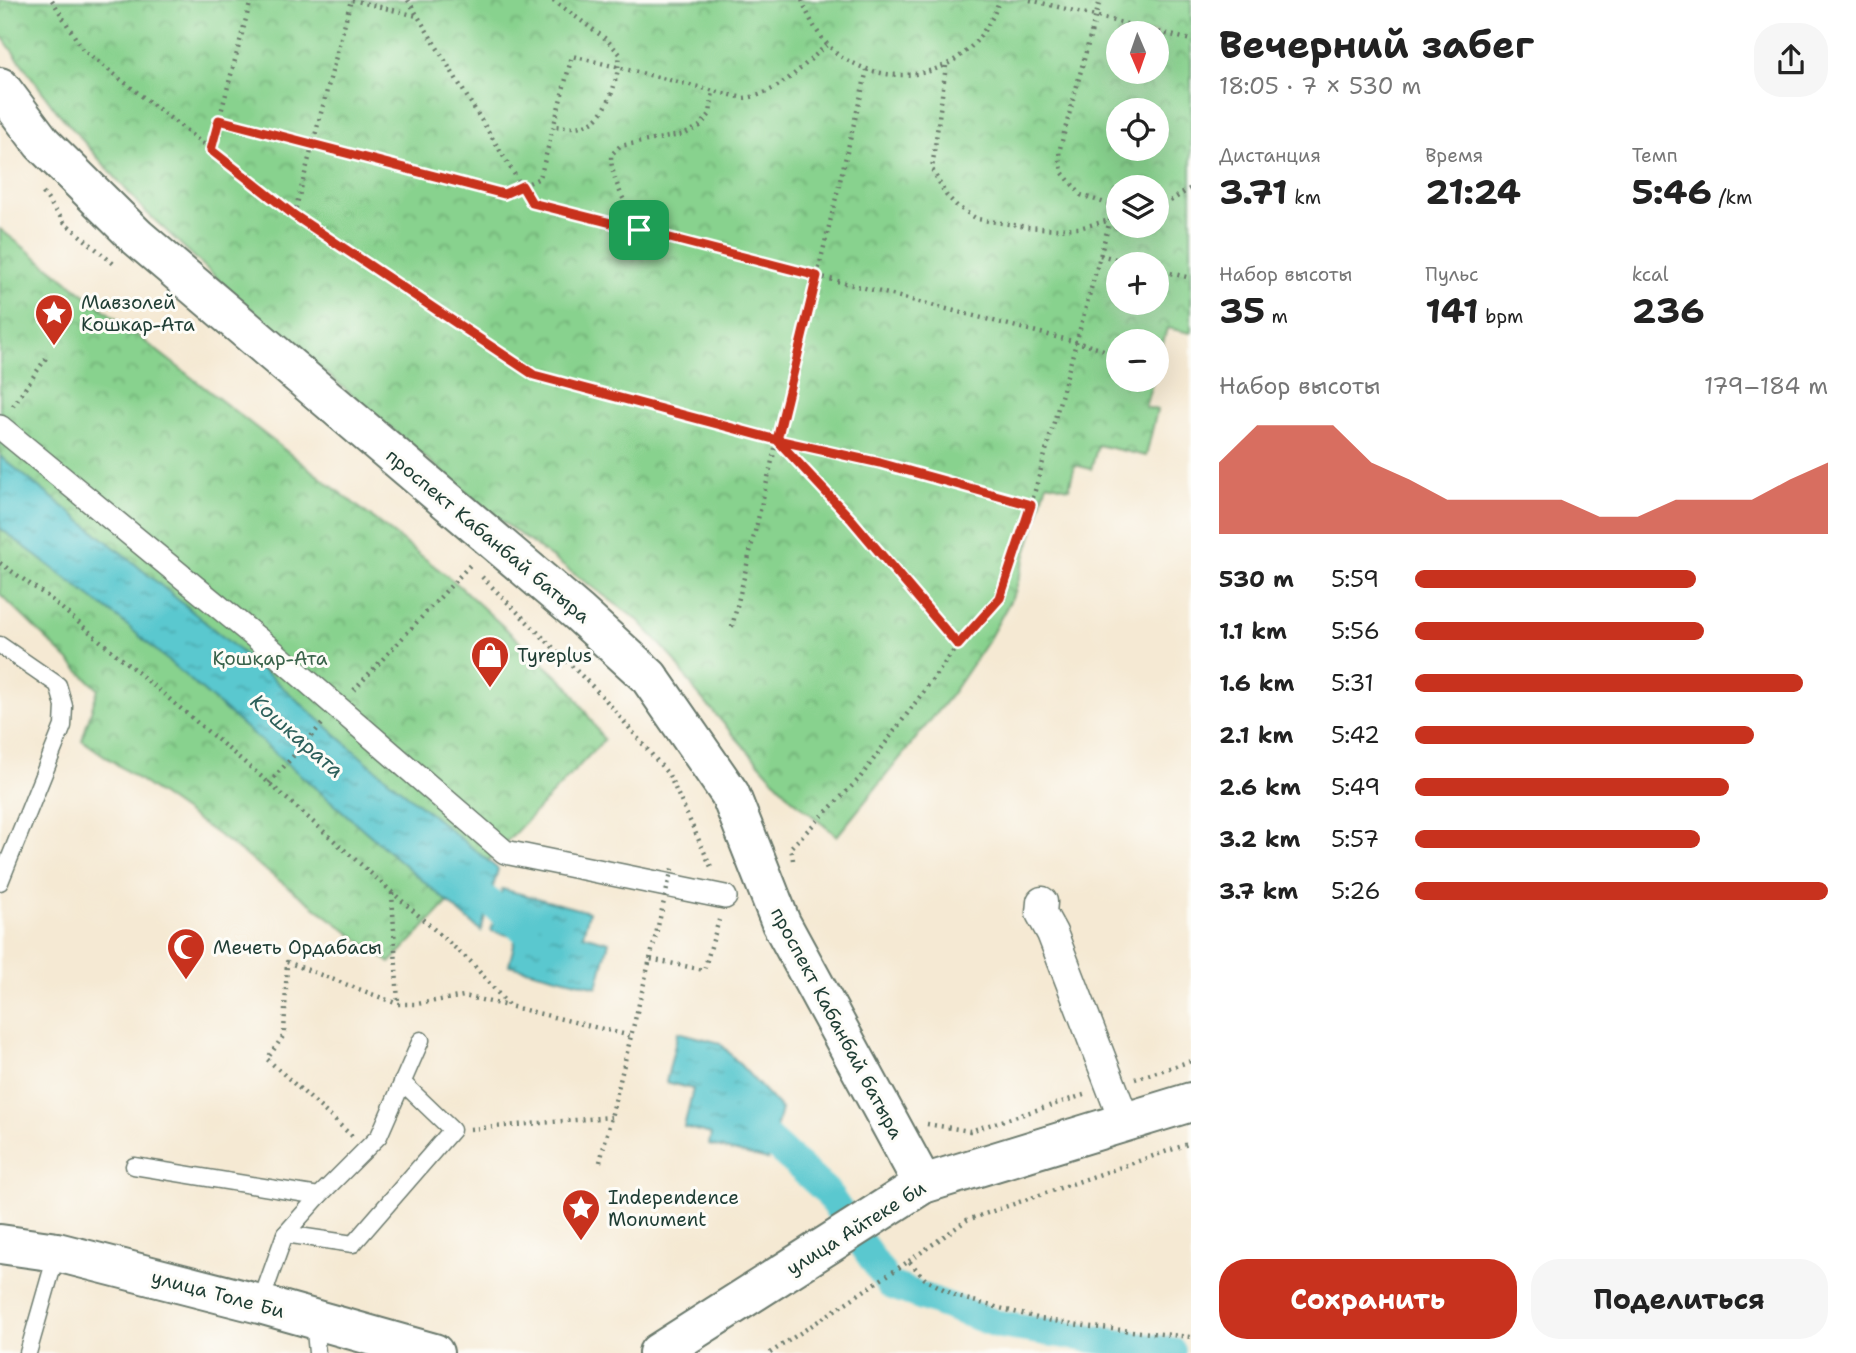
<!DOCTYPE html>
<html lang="ru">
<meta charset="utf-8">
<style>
body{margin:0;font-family:"Shantell Sans",sans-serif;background:#f6f6f6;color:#222;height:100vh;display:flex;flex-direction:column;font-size:26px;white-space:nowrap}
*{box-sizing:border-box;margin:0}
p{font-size:23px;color:#767676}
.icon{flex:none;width:38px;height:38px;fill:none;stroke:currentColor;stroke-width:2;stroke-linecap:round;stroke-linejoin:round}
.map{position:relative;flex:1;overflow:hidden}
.details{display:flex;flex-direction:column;background:#fff;width:665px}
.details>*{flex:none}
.needle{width:46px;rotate:178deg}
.buttons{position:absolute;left:1106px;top:21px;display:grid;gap:14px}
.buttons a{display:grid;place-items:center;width:63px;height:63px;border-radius:50%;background:#fff;box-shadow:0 7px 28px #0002;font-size:35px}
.pin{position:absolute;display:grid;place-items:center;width:60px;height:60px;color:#fff;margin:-30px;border-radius:14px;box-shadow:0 4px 10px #0006}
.round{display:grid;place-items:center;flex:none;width:74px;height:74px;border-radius:28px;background:#f6f6f6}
.overview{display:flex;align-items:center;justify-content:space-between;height:119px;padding:0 28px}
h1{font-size:38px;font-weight:700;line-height:52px}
.figures{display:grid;grid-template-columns:repeat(3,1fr);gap:10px;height:119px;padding:7px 28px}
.figures div{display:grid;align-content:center}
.figures b{font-size:35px;font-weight:700}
.figures small{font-size:19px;font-weight:400}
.figures p{font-size:19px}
.chart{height:196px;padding:14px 28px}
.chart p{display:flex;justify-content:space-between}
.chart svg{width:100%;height:126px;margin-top:7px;fill:#c8321e;opacity:.7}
.button{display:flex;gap:14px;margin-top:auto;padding:14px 28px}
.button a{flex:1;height:80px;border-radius:28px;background:#c8321e;color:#fff;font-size:28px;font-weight:700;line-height:80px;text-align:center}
.button a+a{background:#f6f6f6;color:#222}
ul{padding:0 28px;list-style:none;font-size:23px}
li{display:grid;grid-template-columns:112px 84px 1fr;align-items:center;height:52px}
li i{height:18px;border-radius:9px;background:#c8321e}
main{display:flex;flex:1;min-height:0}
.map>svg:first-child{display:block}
.park{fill:url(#park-crowns);stroke:#548861;stroke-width:2;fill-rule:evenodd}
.water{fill:url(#water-ripples);stroke:#3c8282;stroke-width:2}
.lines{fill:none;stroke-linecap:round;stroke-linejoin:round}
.canal{stroke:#5ac8cf;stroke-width:28}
.service-casing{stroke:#6a796c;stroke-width:19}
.pedestrian-casing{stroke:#6a796c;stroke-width:26}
.minor-casing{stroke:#6a796c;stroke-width:33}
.tertiary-casing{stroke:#6a796c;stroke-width:42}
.secondary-casing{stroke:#6a796c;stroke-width:42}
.path{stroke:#6a796c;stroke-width:4.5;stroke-dasharray:2 5;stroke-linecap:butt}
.service{stroke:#fff;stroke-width:16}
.pedestrian{stroke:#fff;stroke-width:23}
.minor{stroke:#fff;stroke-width:30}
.tertiary{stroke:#fff;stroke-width:38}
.secondary{stroke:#fff;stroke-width:38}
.path-bridge{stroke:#6a796c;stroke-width:4.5;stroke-dasharray:2 5;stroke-linecap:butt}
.route-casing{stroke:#fff;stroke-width:14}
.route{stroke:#c8321e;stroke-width:9}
.labels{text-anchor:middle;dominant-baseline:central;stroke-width:6;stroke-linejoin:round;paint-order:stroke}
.poi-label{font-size:19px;fill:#1f3d34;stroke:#fdfcf7;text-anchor:start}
.street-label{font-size:19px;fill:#1f3d34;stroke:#fdfcf7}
.park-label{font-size:19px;fill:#39624a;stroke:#fdfcf7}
.water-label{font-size:21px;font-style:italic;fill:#2e605b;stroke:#fdfcf7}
</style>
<main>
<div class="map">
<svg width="1191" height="1353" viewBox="0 0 1191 1353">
<defs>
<pattern id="park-crowns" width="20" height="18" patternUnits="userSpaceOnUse" patternTransform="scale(1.75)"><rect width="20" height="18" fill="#88d28e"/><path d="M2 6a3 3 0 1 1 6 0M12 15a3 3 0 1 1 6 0" fill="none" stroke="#6fac75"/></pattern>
<pattern id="water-ripples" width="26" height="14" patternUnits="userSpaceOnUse" patternTransform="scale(1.75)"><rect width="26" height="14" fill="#5ac8cf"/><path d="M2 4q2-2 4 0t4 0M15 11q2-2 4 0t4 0" fill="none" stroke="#4aa4a9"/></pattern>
</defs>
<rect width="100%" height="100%" fill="#fdfcf7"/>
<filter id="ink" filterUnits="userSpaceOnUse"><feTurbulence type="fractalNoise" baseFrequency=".0143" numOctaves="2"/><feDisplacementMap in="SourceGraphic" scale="14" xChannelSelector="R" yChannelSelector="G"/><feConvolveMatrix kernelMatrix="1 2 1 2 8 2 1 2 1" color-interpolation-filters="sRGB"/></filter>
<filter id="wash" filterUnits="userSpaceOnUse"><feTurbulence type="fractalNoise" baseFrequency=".00686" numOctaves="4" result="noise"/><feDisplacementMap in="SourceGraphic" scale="28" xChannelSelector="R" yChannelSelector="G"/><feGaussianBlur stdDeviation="1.57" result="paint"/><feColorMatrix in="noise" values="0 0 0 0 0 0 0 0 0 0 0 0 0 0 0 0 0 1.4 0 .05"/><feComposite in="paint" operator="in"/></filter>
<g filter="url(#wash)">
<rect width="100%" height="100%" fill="#f5e9d3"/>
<g class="park">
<path d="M0,0H1191V333L1167,328L1157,365V341H1118V380H1153L1145,407L1157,410L1146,456L1098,445L1091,469L1075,465L1069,488L1047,483L1015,592L989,639L951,695L837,836L790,797L738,740L696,692L673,658L639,621L493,515L239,299L143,209L56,110L0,34ZM1118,33H1157V72H1118ZM1118,110H1157V149H1118ZM1118,187H1157V226H1118ZM1118,264H1157V303H1118Z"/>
<polygon points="0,229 455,582 569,687 604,740 390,963 221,837 82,740 98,689 0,594"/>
</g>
<g class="water">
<polygon points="0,456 129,559 271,677 361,757 498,869 481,931 122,621 0,528"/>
<polygon points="502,889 589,912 583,935 609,942 597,987 509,965 516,937 491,931"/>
<polygon points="678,1032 720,1043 781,1109 768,1160 709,1145 711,1134 684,1127 693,1089 666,1082"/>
</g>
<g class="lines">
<g class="canal">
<polyline points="460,878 526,932"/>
<polyline points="745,1118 826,1191 890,1285 1000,1325 1172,1351"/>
</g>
</g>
</g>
<g filter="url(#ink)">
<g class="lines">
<defs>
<g id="service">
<polyline points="0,645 58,685 64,706 63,726 0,882"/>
<polyline points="134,1166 319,1196"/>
<polyline points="285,1234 353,1244 452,1130 402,1082"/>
<polyline points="260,1304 285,1234 319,1196 379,1136 421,1040"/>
<polyline points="314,1319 317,1353"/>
<polyline points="28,1353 57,1252"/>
</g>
<polyline id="pedestrian" points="0,427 269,648 505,852 725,897"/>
<polyline id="minor" points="1042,902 1041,913 1052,933 1125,1122"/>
<polyline id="tertiary" points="0,87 42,143 137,237 579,613 649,677 730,794 781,923 923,1184"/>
<g id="secondary">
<polyline points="0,1244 57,1252 260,1304 434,1353"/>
<polyline points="658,1353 923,1184 1191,1102"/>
</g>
</defs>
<use href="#service" class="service-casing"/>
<use href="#pedestrian" class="pedestrian-casing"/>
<use href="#minor" class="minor-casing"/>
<use href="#tertiary" class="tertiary-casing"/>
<use href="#secondary" class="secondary-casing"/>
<g class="path">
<polyline points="52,0 83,50 211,150 294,215 534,375 777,440 867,70"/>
<polyline points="352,0 417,16"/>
<polyline points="408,0 532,203 1076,342 1118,354"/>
<path d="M553,0L606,39L620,54C618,74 611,110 593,121C581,129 566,127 554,126"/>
<path d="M802,0C811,23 818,36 836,53C841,58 849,61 855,64C901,87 958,73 985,29C992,19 996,11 999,0"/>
<polyline points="1030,0 1191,40"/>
<polyline points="946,66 932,169 946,195 958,207 977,219 1027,227 1056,229 1079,228 1118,218"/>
<path d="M219,120L504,194L540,178L572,56L743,98C777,96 803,65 828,44"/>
<polyline points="211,150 251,0"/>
<polyline points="43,193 64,222 115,265"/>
<polyline points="1157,205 1172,200 1191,188"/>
<polyline points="294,215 351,0"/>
<path d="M639,230C628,207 611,181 611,155L620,146L685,134L700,126L710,114L713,91"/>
<polyline points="1100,255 1135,264"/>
<polyline points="1157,270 1191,278"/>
<polyline points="13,406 46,358"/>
<polyline points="778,441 852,520 958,645"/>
<polyline points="0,563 47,596 269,783 471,962 509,1006 631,1036"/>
<polyline points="482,577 604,698 669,775 712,869"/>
<polyline points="732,627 777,440 880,463 1031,505 1114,206 1081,195 1062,172 1059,152 1100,0"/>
<polyline points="354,690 470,565"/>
<polyline points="269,783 322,724"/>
<polyline points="793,860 791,847 859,779 958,645 1000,598 1031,505"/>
<polyline points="392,893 398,1004"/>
<polyline points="1135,1079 1191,1061"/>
<polyline points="927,1124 970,1131 1087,1094"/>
<polyline points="470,1129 611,1117"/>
<polyline points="352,1136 267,1059 284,1035 287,962 398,1004 417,1004 464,996 508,1006"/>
<polyline points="600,1162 650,959 704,970 719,920"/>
<polyline points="909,1261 967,1220 1191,1143"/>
<polyline points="770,1353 909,1261 925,1279 958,1297 1041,1319 1092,1327 1191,1337"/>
</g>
<use href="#service" class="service"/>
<use href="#pedestrian" class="pedestrian"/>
<use href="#minor" class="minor"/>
<use href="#tertiary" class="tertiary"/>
<use href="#secondary" class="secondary"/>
<polyline class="path-bridge" points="650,959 673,864"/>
</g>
</g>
<g class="lines" filter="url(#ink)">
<defs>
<polyline id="route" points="639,230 532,203 522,186 504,194 219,120 211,150 294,215 534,375 777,440 852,520 958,645 1000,598 1031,505 880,463 777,440 817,276 639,230"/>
</defs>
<use href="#route" class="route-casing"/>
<use href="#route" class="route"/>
</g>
<defs>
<symbol id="sight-pin" viewBox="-11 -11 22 30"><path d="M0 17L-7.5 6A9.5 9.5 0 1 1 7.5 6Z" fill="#c8321e" stroke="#fdfcf7"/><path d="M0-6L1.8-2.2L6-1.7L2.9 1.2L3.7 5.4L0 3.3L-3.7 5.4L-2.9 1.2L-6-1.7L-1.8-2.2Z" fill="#fff"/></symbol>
<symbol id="shop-pin" viewBox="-11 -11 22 30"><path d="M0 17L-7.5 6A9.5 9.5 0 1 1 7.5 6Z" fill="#c8321e" stroke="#fdfcf7"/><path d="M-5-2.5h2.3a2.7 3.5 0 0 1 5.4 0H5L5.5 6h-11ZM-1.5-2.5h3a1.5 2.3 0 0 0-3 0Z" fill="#fff"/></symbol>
<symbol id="mosque-pin" viewBox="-11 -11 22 30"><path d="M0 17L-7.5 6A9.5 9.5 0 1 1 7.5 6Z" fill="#c8321e" stroke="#fdfcf7"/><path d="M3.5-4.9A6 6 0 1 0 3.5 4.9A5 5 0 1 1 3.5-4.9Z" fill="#fff"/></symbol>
</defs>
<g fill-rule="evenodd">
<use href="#sight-pin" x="32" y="291" width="44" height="60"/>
<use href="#shop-pin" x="468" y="633" width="44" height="60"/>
<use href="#mosque-pin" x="164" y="925" width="44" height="60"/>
<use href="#sight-pin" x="559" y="1186" width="44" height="60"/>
</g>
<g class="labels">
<g class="poi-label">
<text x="81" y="302">Мавзолей<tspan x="81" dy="22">Кошкар-Ата</tspan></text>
<text x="517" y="655">Tyreplus</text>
<text x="213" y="947">Мечеть Ордабасы</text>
<text x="608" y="1197">Independence<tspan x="608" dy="22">Monument</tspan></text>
</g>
<g class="street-label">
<text transform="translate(488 536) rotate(40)">проспект Кабанбай батыра</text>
<text transform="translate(837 1023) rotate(62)">проспект Кабанбай батыра</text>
<text transform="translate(856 1228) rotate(-32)">улица Айтеке би</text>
<text transform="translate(218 1294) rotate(15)">улица Толе Би</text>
</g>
<g class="park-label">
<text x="270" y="658">Қошқар-Ата</text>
</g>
<g class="water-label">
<text transform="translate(297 736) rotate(41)">Кошкарата</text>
</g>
</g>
</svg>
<div class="buttons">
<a><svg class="needle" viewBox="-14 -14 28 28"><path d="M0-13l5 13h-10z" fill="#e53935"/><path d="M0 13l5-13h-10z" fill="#767676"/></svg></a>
<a><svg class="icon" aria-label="locate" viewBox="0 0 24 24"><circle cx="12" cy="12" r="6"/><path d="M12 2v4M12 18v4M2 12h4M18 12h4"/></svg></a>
<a><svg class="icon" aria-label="layers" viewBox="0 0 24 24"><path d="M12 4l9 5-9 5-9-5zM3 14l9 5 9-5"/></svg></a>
<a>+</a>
<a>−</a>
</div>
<div class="pin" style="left:639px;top:230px;background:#1e9e55"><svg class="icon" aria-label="arrive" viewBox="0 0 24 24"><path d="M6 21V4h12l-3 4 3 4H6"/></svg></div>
</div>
<section class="details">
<div class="overview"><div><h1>Вечерний забег</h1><p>18:05 · 7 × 530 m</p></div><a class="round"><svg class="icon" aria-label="share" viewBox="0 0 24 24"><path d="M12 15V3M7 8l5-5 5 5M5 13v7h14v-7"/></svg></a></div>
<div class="figures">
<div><p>Дистанция</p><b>3.71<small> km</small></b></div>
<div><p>Время</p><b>21:24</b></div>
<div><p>Темп</p><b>5:46<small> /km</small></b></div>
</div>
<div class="figures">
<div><p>Набор высоты</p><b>35<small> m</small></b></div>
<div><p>Пульс</p><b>141<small> bpm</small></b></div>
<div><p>kcal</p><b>236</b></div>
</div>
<div class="chart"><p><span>Набор высоты</span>179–184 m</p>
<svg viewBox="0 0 160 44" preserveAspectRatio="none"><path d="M0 44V19L10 6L20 6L30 6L40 19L50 25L60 32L70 32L80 32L90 32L100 38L110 38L120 32L130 32L140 32L150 25L160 19V44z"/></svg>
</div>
<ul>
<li><b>530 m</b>5:59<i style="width:68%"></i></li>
<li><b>1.1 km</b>5:56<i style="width:70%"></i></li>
<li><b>1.6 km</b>5:31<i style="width:94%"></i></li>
<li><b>2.1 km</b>5:42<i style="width:82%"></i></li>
<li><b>2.6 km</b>5:49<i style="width:76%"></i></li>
<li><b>3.2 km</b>5:57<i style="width:69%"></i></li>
<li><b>3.7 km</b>5:26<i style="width:100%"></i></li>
</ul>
<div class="button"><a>Сохранить</a><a>Поделиться</a></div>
</section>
</main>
